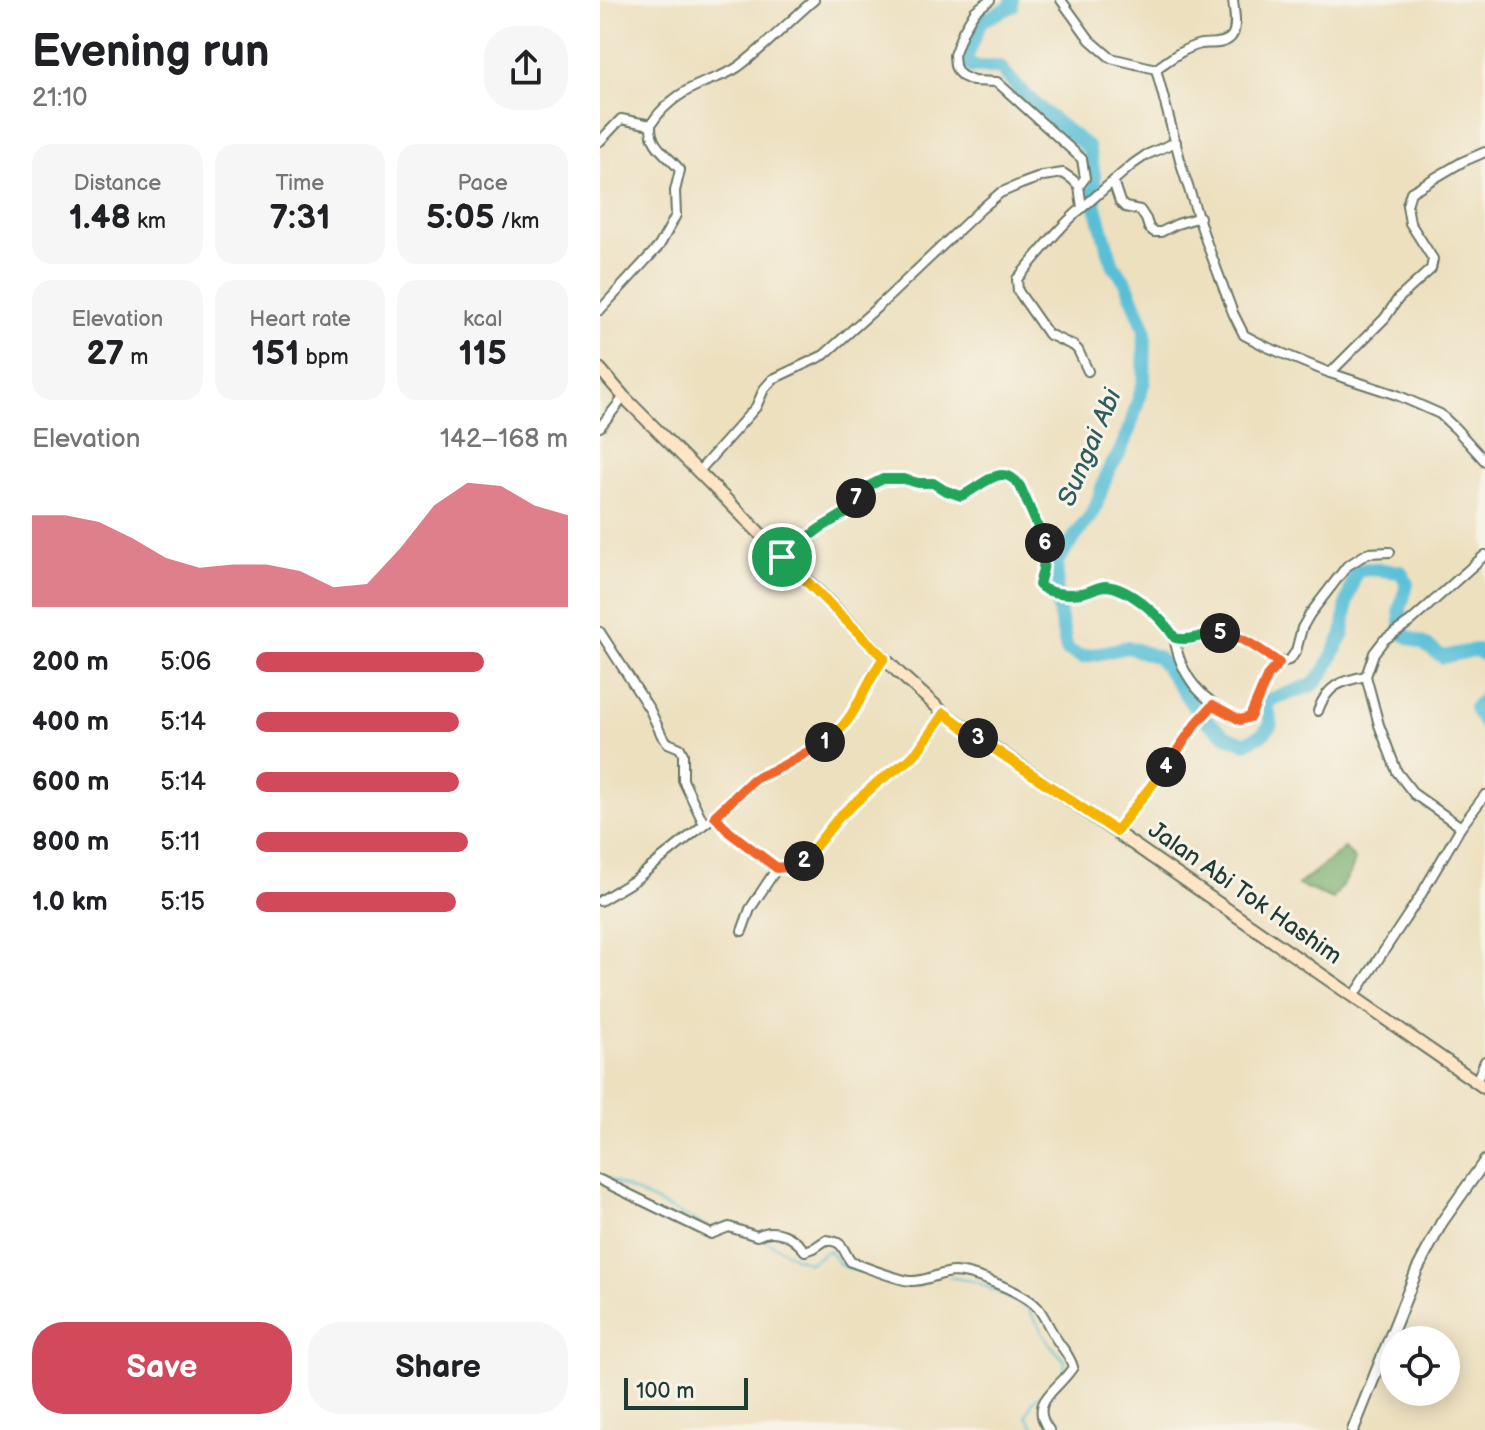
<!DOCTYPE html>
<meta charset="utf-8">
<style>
body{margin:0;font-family:"Balsamiq Sans",sans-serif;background:#f6f6f6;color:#202124;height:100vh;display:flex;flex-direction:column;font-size:30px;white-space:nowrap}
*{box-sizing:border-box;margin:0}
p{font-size:26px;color:#757577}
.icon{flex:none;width:44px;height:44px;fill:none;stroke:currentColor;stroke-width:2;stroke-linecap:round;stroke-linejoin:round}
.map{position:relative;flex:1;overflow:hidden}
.sheet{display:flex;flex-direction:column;background:#fff;width:600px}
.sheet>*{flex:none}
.fabs{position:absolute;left:780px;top:1326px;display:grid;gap:16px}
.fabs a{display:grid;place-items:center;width:80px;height:80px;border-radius:50%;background:#fff;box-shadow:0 4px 20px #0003;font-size:40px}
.scale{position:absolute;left:24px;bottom:20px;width:124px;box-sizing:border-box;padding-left:8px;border:4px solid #1f3d34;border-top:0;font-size:22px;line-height:28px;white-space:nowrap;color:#1f3d34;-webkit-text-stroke:6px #f7f3e8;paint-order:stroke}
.pin{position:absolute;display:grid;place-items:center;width:68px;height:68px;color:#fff;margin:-34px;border:4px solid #fff;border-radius:50%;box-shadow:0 2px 8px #0007}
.km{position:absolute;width:40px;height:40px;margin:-20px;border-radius:50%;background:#222;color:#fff;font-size:22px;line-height:40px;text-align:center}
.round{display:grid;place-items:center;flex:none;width:84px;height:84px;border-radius:32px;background:#f6f6f6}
.head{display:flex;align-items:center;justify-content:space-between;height:136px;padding:0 32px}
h1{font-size:44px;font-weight:700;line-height:60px}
.figures{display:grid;grid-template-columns:repeat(3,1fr);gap:12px;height:136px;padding:8px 32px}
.figures div{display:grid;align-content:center;border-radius:20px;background:#f6f6f6;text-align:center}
.figures b{font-size:34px;font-weight:700}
.figures small{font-size:22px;font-weight:400}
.figures p{font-size:22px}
.chart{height:224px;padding:16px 32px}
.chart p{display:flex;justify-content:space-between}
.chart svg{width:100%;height:144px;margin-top:8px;fill:#d1495b;opacity:.7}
.cta{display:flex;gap:16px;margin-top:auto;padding:16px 32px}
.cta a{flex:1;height:92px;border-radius:32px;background:#d1495b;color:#fff;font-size:32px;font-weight:700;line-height:92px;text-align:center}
.cta a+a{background:#f6f6f6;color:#202124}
ul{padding:0 32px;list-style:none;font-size:26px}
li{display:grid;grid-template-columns:128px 96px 1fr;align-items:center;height:60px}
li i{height:20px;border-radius:10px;background:#d1495b}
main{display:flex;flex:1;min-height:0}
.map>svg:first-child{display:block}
.forest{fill:#76ac69;stroke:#4a744e;stroke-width:2}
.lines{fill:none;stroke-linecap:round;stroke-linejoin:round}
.stream{stroke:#59bfd7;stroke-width:2}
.river{stroke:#59bfd7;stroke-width:14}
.minor-casing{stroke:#677665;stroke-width:12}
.tertiary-casing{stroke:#677665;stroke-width:14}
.secondary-casing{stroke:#677665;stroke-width:15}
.minor{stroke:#fff;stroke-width:8}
.tertiary{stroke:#fff;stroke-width:10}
.secondary{stroke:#fde5c5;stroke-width:11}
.split-1-casing{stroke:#fff;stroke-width:16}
.split-2-casing{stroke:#fff;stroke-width:16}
.split-3-casing{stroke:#fff;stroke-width:16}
.split-4-casing{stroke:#fff;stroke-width:16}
.split-5-casing{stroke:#fff;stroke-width:16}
.split-6-casing{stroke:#fff;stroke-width:16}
.split-7-casing{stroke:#fff;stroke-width:16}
.split-8-casing{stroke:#fff;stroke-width:16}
.split-1{stroke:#f5b400;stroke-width:10}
.split-2{stroke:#f0652b;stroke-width:10}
.split-3{stroke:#f5b400;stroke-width:10}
.split-4{stroke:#f5b400;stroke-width:10}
.split-5{stroke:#f0652b;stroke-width:10}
.split-6{stroke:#22a559;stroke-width:10}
.split-7{stroke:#22a559;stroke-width:10}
.split-8{stroke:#22a559;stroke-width:10}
.labels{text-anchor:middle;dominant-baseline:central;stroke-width:6;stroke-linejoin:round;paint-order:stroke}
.street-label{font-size:24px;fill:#1f3d34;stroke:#f7f3e8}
.water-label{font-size:26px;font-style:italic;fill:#2e5e5d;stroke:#f7f3e8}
</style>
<main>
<section class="sheet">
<div class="head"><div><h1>Evening run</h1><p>21:10</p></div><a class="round"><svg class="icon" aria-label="share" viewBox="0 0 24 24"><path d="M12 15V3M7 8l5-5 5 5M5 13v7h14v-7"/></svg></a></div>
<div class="figures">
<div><p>Distance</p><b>1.48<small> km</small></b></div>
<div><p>Time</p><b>7:31</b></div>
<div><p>Pace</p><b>5:05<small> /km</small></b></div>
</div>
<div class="figures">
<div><p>Elevation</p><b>27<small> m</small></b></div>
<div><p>Heart rate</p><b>151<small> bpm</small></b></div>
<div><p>kcal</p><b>115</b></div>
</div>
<div class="chart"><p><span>Elevation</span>142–168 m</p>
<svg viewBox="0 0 160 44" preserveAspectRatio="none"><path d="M0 44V16L10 16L20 18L30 23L40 29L50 32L60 31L70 31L80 33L90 38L100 37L110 26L120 13L130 6L140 7L150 13L160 16V44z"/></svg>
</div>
<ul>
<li><b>200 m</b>5:06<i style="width:73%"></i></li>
<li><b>400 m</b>5:14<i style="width:65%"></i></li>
<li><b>600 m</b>5:14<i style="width:65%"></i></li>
<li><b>800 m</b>5:11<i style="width:68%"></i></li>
<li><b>1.0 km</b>5:15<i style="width:64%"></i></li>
</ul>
<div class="cta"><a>Save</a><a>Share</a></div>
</section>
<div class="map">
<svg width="885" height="1430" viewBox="0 0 885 1430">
<rect width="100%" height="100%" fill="#f7f3e8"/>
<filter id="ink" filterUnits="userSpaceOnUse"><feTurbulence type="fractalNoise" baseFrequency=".0125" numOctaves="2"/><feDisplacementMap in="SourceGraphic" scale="16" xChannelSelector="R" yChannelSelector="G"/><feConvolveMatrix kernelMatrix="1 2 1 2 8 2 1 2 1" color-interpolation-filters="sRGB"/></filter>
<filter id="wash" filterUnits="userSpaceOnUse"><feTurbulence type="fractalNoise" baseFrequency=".006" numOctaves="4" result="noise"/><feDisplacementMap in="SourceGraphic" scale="32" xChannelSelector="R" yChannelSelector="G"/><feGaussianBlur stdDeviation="1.8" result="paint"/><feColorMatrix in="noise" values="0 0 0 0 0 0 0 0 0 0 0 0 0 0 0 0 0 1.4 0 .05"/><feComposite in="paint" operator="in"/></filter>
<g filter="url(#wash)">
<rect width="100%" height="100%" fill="#ede0bf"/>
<polygon class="forest" points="745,848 755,860 750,874 733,899 698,885"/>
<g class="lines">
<g class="stream">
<polyline points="0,1175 112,1229 128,1222 148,1229"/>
<polyline points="160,1237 194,1257 210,1263 228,1250 241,1266 282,1277"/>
<polyline points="349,1277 377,1282 428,1308 449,1343 465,1361 464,1372"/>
<polyline points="296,1282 312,1287 320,1284"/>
<polyline points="437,1430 426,1416 433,1401 455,1382"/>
</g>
<g class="river">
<path d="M412,0V6L381,21L366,59L372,67H400C425,99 456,122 488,147L494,174L495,203L505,239L513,265L526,282L545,329L544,381L530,427L519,454L508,471L494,511L457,561L456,597L467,650L482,657L528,647L557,657L565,665L599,714"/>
<polyline points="885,697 875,708 885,725"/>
<polyline points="607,721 626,736 646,743 664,733 671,724 666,701 713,685 725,670 743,634 747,602 756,571 768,569 801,572 807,584 800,609 802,634 824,644 843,657 875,650 885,655"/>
</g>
</g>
</g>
<g filter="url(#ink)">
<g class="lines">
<defs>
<g id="minor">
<polyline points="390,0 375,11 363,31 354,55 355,66 358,72 362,76 373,81 397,82 482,159 485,178 479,186"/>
<path d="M461,0L490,40L511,58L556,69C570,59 584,48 601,44C610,43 624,45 631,37C638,29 634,11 633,0"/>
<polyline points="556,69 583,171 606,241 633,313 644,335 667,347 730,373 797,395 840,414 856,429 885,461"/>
<path d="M51,125C60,108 80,93 98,85C112,78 125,76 138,67C165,47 188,22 214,0"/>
<path d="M0,141L21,119L51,125C50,147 68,155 80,170L75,191L76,215L67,232L59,246L0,310"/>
<polyline points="513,181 520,202 525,207 540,210 546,219 549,228 554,232 561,232 577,224 600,217"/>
<polyline points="482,208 533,164 546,155 576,142"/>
<polyline points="730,373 785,318 798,299 831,269 833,259 810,223 807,205 811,192 862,162 885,152"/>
<polyline points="0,427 24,397"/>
<path d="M99,471L156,407L164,389L173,379L224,355L282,303L380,210L400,193L421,184L443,176L463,173L472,179L479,186L482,208C457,229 439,254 417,279L418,291L448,334L474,346L478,350L488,371"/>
<path d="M182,557L219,529L247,512L257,495L273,483L283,479H304L318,483H333L344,490L361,496C382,487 402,460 420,486L445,543L443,569L439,585C448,595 473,596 486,592C495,589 500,585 510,587C527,590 554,610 566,624C569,628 572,636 577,639C588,645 607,632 619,633C640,633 662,651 679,663"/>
<polyline points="0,632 50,710 62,736 68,743 80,748 83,754 83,780 104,824"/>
<path d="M574,636C580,678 603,701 640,720L650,717L668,675L679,663L689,660L692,657L696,651L702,628L710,614L747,566L768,553L790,552"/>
<path d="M718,711C727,685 741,681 766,676"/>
<polyline points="115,816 129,832 177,868 150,909 142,931"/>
<polyline points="861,827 814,794 797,772 779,725 766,676 774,653 784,640 810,622 885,555"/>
<polyline points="516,831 556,782 595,725 613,705"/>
<polyline points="177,868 184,867 194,871 199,868 239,817 278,782 309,760 317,752 344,713"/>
<polyline points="0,901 35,880 91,835 128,805 154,779 181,767 230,739 254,713 273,672 284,658"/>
<polyline points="754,996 819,898 861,827 885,795"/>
<polyline points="876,1082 885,1061"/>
<path d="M0,1180L111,1234L129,1227L157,1236C175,1226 193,1236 205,1251L214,1248L226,1240C246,1242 241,1249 251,1262C266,1267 295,1279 310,1281C324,1282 339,1273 353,1272C373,1272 426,1293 438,1308C445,1317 450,1330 457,1340C463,1349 470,1356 473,1367C459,1390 427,1401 449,1430"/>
</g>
<polyline id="tertiary" points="753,1430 817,1270 842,1222 885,1161"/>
<polyline id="secondary" points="0,369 24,397 299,673 344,713 885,1088"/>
</defs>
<use href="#minor" class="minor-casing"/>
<use href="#tertiary" class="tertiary-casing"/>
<use href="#secondary" class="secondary-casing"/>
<use href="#minor" class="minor"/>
<use href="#tertiary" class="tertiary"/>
<use href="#secondary" class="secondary"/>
</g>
</g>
<g class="lines" filter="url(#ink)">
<defs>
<path id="split-1" d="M182,557L284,658C263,686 256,722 225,742"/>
<polyline id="split-2" points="204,861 194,871 184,867 177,868 129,832 115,816 154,779 181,767 225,742"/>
<polyline id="split-3" points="204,861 239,817 278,782 309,760 317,752 344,713 378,738"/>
<polyline id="split-4" points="378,738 516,831 566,767"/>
<path id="split-5" d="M566,767L595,725L613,705L640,720L650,717L668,675L679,663C662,651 641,635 620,633"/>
<path id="split-6" d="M445,543L443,569L439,585C448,594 469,595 481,593C490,592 497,586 506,586C531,588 562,618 575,638C591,642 604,633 620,633"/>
<path id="split-7" d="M256,498L263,489L283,479H304L318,483H333L344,490L361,496C382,487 402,460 420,486L445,543"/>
<polyline id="split-8" points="182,557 219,529 247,512 256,498"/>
</defs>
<use href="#split-1" class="split-1-casing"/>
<use href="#split-2" class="split-2-casing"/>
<use href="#split-3" class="split-3-casing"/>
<use href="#split-4" class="split-4-casing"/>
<use href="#split-5" class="split-5-casing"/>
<use href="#split-6" class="split-6-casing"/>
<use href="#split-7" class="split-7-casing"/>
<use href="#split-8" class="split-8-casing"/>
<use href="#split-1" class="split-1"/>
<use href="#split-2" class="split-2"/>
<use href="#split-3" class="split-3"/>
<use href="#split-4" class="split-4"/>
<use href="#split-5" class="split-5"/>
<use href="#split-6" class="split-6"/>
<use href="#split-7" class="split-7"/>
<use href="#split-8" class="split-8"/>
</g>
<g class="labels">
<g class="street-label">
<text transform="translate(645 893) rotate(35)">Jalan Abi Tok Hashim</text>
</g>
<g class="water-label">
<text transform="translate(490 448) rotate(-67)">Sungai Abi</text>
</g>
</g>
</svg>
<div class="fabs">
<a><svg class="icon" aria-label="locate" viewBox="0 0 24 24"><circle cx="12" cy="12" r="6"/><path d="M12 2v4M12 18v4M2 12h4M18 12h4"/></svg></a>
</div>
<div class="scale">100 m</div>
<div class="pin" style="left:182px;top:557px;background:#1e9e55"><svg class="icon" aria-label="arrive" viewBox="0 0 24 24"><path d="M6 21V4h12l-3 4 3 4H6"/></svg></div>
<b class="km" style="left:225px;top:742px">1</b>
<b class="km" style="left:204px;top:861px">2</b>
<b class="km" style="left:378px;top:738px">3</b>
<b class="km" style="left:566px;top:767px">4</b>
<b class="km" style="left:620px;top:633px">5</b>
<b class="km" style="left:445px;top:543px">6</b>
<b class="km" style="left:256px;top:498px">7</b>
</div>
</main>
